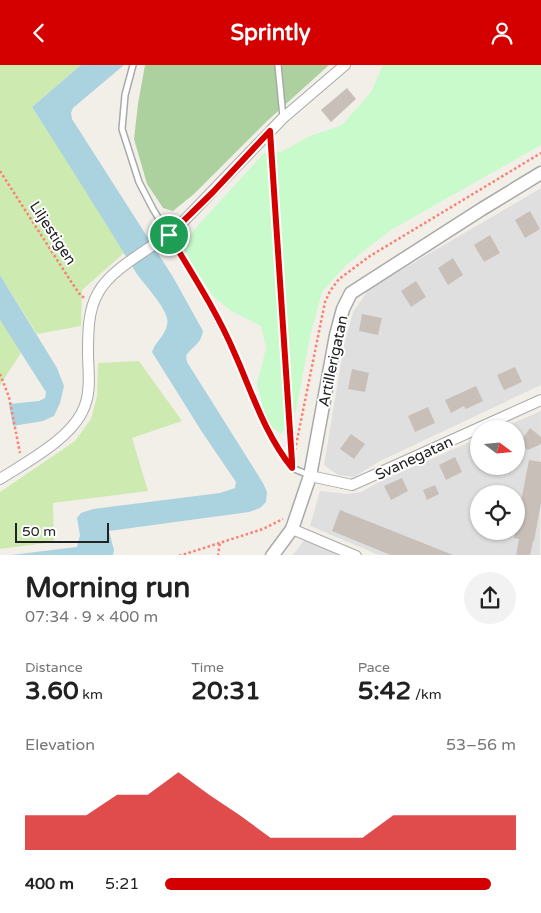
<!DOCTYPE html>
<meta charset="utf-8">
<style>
body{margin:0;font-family:"Varela Round",sans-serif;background:#f2f2f2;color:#222;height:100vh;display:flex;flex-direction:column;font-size:19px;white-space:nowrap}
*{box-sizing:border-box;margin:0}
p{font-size:16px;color:#767676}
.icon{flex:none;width:28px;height:28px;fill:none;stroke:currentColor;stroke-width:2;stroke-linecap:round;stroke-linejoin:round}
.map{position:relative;height:490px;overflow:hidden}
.drawer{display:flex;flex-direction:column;background:#fff;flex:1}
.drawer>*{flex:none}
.needle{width:32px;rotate:106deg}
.buttons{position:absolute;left:470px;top:355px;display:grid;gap:10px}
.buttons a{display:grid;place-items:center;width:55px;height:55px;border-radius:50%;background:#fff;box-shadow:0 1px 4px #0004;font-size:25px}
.scale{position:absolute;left:15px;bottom:12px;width:94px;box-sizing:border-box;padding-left:5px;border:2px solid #222;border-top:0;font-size:14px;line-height:18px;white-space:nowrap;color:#222;-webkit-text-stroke:4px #fff;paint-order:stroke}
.pin{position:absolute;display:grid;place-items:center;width:42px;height:42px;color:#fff;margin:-21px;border:2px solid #fff;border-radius:50%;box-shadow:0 1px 5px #0007}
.round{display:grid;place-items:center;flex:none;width:52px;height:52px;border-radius:26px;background:#f2f2f2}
.summary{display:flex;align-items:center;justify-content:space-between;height:85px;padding:0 25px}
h1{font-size:28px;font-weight:700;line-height:38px}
.stats{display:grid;grid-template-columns:repeat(3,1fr);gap:8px;height:85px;padding:5px 25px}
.stats div{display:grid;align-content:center}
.stats b{font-size:25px;font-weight:700}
.stats small{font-size:14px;font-weight:400}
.stats p{font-size:14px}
.chart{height:140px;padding:10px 25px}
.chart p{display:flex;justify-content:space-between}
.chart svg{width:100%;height:90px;margin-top:5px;fill:#d40000;opacity:.7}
ul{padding:0 25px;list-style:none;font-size:16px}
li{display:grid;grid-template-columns:80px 60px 1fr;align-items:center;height:38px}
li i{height:12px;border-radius:6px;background:#d40000}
header{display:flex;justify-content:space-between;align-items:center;height:65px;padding:0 25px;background:#d40000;color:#fff;font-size:22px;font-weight:700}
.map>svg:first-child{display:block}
.residential{fill:#e0dfdf;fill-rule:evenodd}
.grass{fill:#cdebb0}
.forest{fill:#add19e}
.park{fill:#c8facc}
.water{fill:#aad3df}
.building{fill:#c7bfb8}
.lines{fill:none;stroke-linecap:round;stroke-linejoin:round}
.service-casing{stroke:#a9a9a9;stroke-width:8}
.minor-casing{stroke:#a9a9a9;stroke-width:12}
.tertiary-casing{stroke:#a9a9a9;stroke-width:15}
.path{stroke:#fa8072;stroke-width:2.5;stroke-dasharray:2.5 2.5;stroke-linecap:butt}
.service{stroke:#fff;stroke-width:5}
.minor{stroke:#fff;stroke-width:10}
.tertiary{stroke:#fff;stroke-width:12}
.route-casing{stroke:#fff;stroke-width:10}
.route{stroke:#d40000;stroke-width:6}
.labels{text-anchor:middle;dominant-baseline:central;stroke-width:4;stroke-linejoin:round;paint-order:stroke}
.street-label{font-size:15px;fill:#222;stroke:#fff}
</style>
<header><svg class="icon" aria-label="back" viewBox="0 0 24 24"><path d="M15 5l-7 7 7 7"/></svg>Sprintly<svg class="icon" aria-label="person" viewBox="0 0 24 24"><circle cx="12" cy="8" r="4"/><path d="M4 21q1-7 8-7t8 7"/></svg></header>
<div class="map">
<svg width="541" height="491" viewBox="0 0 541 491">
<rect width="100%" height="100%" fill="#f2efe9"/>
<g class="residential">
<polygon points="541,123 541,320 380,396 354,412 338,410 324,400 344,280 353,247 369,224"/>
<path d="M541,346L540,490H379L310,461L320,426L347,429L361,427L383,415L479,373V401H516V364H499ZM479,429H516V466H479Z"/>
<polygon points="306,473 347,491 292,491"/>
</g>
<g class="grass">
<polygon points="0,0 81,0 32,42 75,107 124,188 82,225 81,261 37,269 0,210"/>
<polygon points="0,254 21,288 0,320"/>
<polygon points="139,296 182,356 132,373 148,426 53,438 54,477 0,484 0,427 75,376 91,354 97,331 98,298"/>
</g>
<polygon class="forest" points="145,0 329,0 266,57 194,129 173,146 163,143 147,119 134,74 138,39"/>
<polygon class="park" points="383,0 541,0 541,80 391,165 346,200 322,227 310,271 296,346 281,369 267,358 257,319 266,283 261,261 231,246 213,231 181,183 193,166 264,88 281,87 310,71 342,60 371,27"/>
<g class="water">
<path d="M81,0H124L73,43L71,48L72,54L173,212L203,266C200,281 193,280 186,291L187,297L263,418L267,427L266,437L260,443L249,447L109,466L114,485L113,490L3,491L77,482L80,470L77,453L81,448L93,444L220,428L235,423L236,417L202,367L152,287C156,275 170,267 167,253C163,238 144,220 135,206C101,151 67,96 32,42Z"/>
<polygon points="0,210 57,303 64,321 60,338 54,351 43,356 13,361 9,339 39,336 45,333 46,327 0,255"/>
</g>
<g class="building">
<polygon points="347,23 356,34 331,57 321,45"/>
<polygon points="530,146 540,164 525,173 515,155"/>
<polygon points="490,170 500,188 484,197 474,180"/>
<polygon points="453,193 463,210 448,220 438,203"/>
<polygon points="416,216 426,232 411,242 401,226"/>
<polygon points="362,249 382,253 378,270 359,266"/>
<polygon points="515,302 522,317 504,325 497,310"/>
<polygon points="352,304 369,308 365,327 348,324"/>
<polygon points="476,321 483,336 466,344 464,341 451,348 445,335"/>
<polygon points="428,342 435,358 415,367 408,351"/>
<polygon points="530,363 541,372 541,379 528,385 519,379"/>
<polygon points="351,369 365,379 354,394 340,384"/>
<polygon points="455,392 462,407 446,415 439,400"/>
<polygon points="529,395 541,397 541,438 534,476 533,476 530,491 516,491 519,474 514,473"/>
<polygon points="402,413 408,426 391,435 384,421"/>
<polygon points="435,420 439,429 427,435 423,425"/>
<polygon points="340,445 453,490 453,491 393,491 332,466"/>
</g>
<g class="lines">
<defs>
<g id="service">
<polyline points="133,0 125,30 122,64 139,117 153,144 198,218 234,286 247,320 279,386 292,403 309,410"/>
<polyline points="278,0 283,52"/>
</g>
<g id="minor">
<polyline points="310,411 352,420 541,335"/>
<path d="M0,414C28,396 77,371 86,337C91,322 88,303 88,288C88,268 88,245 98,228C112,202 153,183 177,163L283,53L345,0"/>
<polyline points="292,464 356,491"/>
</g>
<polyline id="tertiary" points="272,491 292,464 310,411 336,270 343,244 351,228 482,144 541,108"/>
</defs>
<use href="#service" class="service-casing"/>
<use href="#minor" class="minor-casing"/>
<use href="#tertiary" class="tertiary-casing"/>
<g class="path">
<polyline points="271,80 292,389"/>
<polyline points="0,106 70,215 81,231 85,233"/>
<polyline points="0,309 9,332 20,388"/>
<polyline points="294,390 325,237 330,226 339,214 370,191 541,88"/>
<polyline points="179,491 263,464 283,454"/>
<polyline points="218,491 220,477"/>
</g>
<use href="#service" class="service"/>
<use href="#minor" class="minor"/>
<use href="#tertiary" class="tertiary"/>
</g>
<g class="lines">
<defs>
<path id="route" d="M270,66L292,397V403C264,368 252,327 234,287C217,247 191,207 169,170L213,127Z"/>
</defs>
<use href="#route" class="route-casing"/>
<use href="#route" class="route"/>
</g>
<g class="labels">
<g class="street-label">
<text transform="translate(53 168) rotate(57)">Liljestigen</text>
<text transform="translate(333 296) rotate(-78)">Artillerigatan</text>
<text transform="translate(414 393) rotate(-25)">Svanegatan</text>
</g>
</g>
</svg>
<div class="buttons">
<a><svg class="needle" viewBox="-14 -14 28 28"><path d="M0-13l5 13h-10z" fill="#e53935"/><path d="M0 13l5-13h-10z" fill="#767676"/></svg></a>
<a><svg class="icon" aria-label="locate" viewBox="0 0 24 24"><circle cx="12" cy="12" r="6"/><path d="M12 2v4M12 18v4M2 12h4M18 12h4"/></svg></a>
</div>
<div class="scale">50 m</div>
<div class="pin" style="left:169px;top:170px;background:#1e9e55"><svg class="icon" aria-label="arrive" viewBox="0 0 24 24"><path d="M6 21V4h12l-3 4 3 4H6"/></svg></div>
</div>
<section class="drawer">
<div class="summary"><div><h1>Morning run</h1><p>07:34 · 9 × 400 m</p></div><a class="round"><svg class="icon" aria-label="share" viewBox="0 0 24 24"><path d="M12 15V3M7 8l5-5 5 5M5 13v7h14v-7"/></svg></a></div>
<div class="stats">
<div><p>Distance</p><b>3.60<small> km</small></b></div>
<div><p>Time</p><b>20:31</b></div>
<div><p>Pace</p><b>5:42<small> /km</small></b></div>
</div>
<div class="chart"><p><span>Elevation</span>53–56 m</p>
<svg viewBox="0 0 160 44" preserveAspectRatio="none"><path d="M0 44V27L10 27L20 27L30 17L40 17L50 6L60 17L70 27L80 38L90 38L100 38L110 38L120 27L130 27L140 27L150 27L160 27V44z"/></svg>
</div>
<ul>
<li><b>400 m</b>5:21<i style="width:93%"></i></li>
</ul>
</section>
